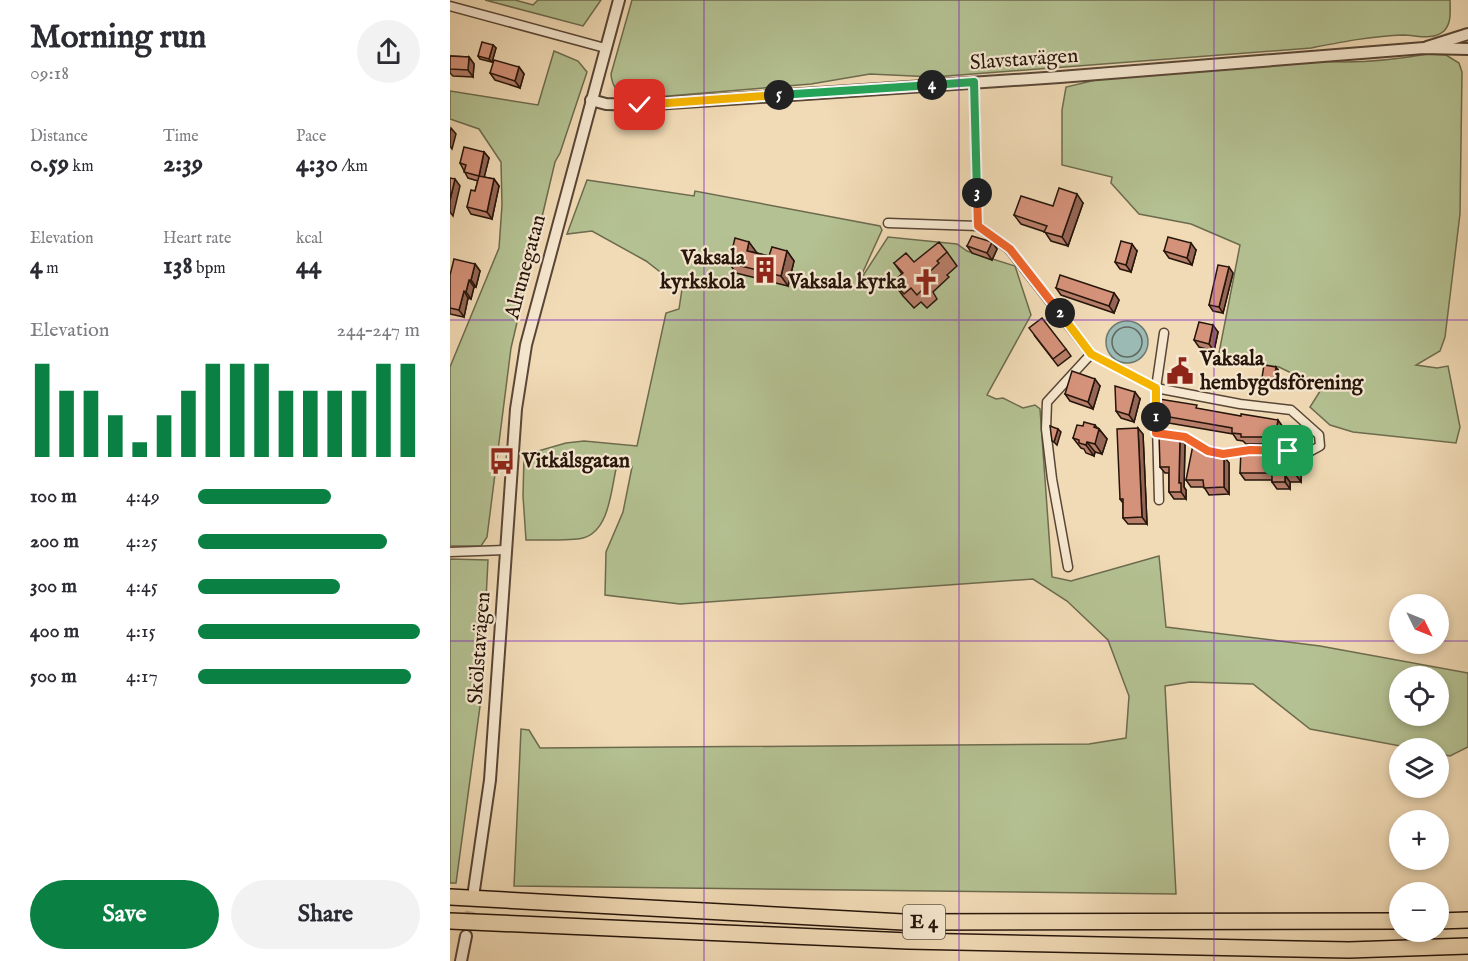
<!DOCTYPE html>
<meta charset="utf-8">
<style>
body{margin:0;font-family:"IM FELL English",serif;background:#f2f2f3;color:#2b2b33;height:100vh;display:flex;flex-direction:column;font-size:22px;white-space:nowrap}
*{box-sizing:border-box;margin:0}
p{font-size:20px;color:#7c7c81}
.icon{flex:none;width:33px;height:33px;fill:none;stroke:currentColor;stroke-width:2;stroke-linecap:round;stroke-linejoin:round}
.map{position:relative;flex:1;overflow:hidden}
.panel{display:flex;flex-direction:column;background:#fff;width:450px}
.panel>*{flex:none}
.needle{width:39px;rotate:133deg}
.fabs{position:absolute;left:939px;top:594px;display:grid;gap:12px}
.fabs a{display:grid;place-items:center;width:60px;height:60px;border-radius:50%;background:#fff;box-shadow:0 3px 9px #0003;font-size:30px}
.pin{position:absolute;display:grid;place-items:center;width:51px;height:51px;color:#fff;margin:-26px;border-radius:12px;box-shadow:0 3px 9px #0006}
.km{position:absolute;width:30px;height:30px;margin:-15px;border-radius:50%;background:#222;color:#fff;font-size:16px;line-height:30px;text-align:center}
.round{display:grid;place-items:center;flex:none;width:63px;height:63px;border-radius:32px;background:#f2f2f3}
.overview{display:flex;align-items:center;justify-content:space-between;height:102px;padding:0 30px}
h1{font-size:33px;font-weight:700;line-height:45px}
.stats{display:grid;grid-template-columns:repeat(3,1fr);gap:9px;height:102px;padding:6px 30px}
.stats div{display:grid;align-content:center}
.stats b{font-size:26px;font-weight:700}
.stats small{font-size:16px;font-weight:400}
.stats p{font-size:16px}
.chart{height:168px;padding:12px 30px}
.chart p{display:flex;justify-content:space-between}
.chart svg{width:100%;height:108px;margin-top:6px;stroke:#0b8043;stroke-width:6}
.primary-button{display:flex;gap:12px;margin-top:auto;padding:12px 30px}
.primary-button a{flex:1;height:69px;border-radius:36px;background:#0b8043;color:#fff;font-size:24px;font-weight:700;line-height:69px;text-align:center}
.primary-button a+a{background:#f2f2f3;color:#2b2b33}
ul{padding:0 30px;list-style:none;font-size:20px}
li{display:grid;grid-template-columns:96px 72px 1fr;align-items:center;height:45px}
li i{height:15px;border-radius:8px;background:#0b8043}
main{display:flex;flex:1;min-height:0}
.map>svg:first-child{display:block}
.green{fill:#b4c192;stroke:#6d6b4e;stroke-width:1.5;fill-rule:evenodd}
.water{fill:#9cbab4;stroke:#6d7870;stroke-width:1.5}
.lines{fill:none;stroke-linecap:round;stroke-linejoin:round}
.shore{stroke:#616860;stroke-width:1.5}
.tertiary-tunnel{stroke:#c8b394;stroke-width:10;stroke-dasharray:10 5;stroke-linecap:butt}
.minor-casing{stroke:#594636;stroke-width:11}
.tertiary-casing{stroke:#594636;stroke-width:14}
.motorway-casing{stroke:#26150b;stroke-width:18}
.minor{stroke:#f6e8d0;stroke-width:8}
.tertiary{stroke:#f6e8d0;stroke-width:10}
.motorway{stroke:#f1dbb6;stroke-width:15}
.wall{fill:#b77e69;stroke:#26150b;stroke-width:1.5}
.shaded-wall{fill:#956655;stroke:#26150b;stroke-width:1.5}
.building{fill:#d5927a;stroke:#26150b;stroke-width:1.5}
.split-1-casing{stroke:#fff;stroke-width:12}
.split-2-casing{stroke:#fff;stroke-width:12}
.split-3-casing{stroke:#fff;stroke-width:12}
.split-4-casing{stroke:#fff;stroke-width:12}
.split-5-casing{stroke:#fff;stroke-width:12}
.split-6-casing{stroke:#fff;stroke-width:12}
.split-1{stroke:#f0652b;stroke-width:8}
.split-2{stroke:#f5b400;stroke-width:8}
.split-3{stroke:#f0652b;stroke-width:8}
.split-4{stroke:#22a559;stroke-width:8}
.split-5{stroke:#22a559;stroke-width:8}
.split-6{stroke:#f5b400;stroke-width:8}
.grid{fill:none;stroke:#7b2cbf;stroke-width:1.5;stroke-opacity:0.55}
.labels{text-anchor:middle;dominant-baseline:central;stroke-width:4.5;stroke-linejoin:round;paint-order:stroke}
.shield{fill:#f6e8d0;stroke:#645446;stroke-width:1.5}
.shield-label{font-size:20px;font-weight:bold;fill:#26150b}
.street-label{font-size:21px;fill:#26150b;stroke:#f6e8d0}
.poi-label{font-size:21px;font-weight:bold;fill:#26150b;stroke:#f6e8d0;text-anchor:end}
</style>
<main>
<section class="panel">
<div class="overview"><div><h1>Morning run</h1><p>09:18</p></div><a class="round"><svg class="icon" aria-label="share" viewBox="0 0 24 24"><path d="M12 15V3M7 8l5-5 5 5M5 13v7h14v-7"/></svg></a></div>
<div class="stats">
<div><p>Distance</p><b>0.59<small> km</small></b></div>
<div><p>Time</p><b>2:39</b></div>
<div><p>Pace</p><b>4:30<small> /km</small></b></div>
</div>
<div class="stats">
<div><p>Elevation</p><b>4<small> m</small></b></div>
<div><p>Heart rate</p><b>138<small> bpm</small></b></div>
<div><p>kcal</p><b>44</b></div>
</div>
<div class="chart"><p><span>Elevation</span>244–247 m</p>
<svg viewBox="0 0 160 44" preserveAspectRatio="none"><path d="M5 44V6M15 44V17M25 44V17M35 44V27M45 44V38M55 44V27M65 44V17M75 44V6M85 44V6M95 44V6M105 44V17M115 44V17M125 44V17M135 44V17M145 44V6M155 44V6"/></svg>
</div>
<ul>
<li><b>100 m</b>4:49<i style="width:60%"></i></li>
<li><b>200 m</b>4:25<i style="width:85%"></i></li>
<li><b>300 m</b>4:45<i style="width:64%"></i></li>
<li><b>400 m</b>4:15<i style="width:100%"></i></li>
<li><b>500 m</b>4:17<i style="width:96%"></i></li>
</ul>
<div class="primary-button"><a>Save</a><a>Share</a></div>
</section>
<div class="map">
<svg width="1018" height="961" viewBox="0 0 1018 961">
<rect width="100%" height="100%" fill="#f1dbb6"/>
<filter id="stains"><feTurbulence type="fractalNoise" baseFrequency=".00333" numOctaves="4"/><feColorMatrix values="0 0 0 0 .2 0 0 0 0 .09 0 0 0 0 .02 0 0 0 .5 -.17"/></filter>
<radialGradient id="worn" r=".72"><stop offset=".6" stop-color="#630" stop-opacity="0"/><stop offset="1" stop-color="#630" stop-opacity=".3"/></radialGradient>
<g class="green">
<polygon points="35,0 65,0 83,5 88,0 151,0 133,26"/>
<path d="M182,0H1000C1000,10 1002,23 994,31C982,41 967,35 953,35C922,36 892,42 861,48L484,77L420,74L361,84L182,99C169,95 162,88 161,74Z"/>
<polygon points="104,51 128,61 137,72 110,153 105,162 61,348 37,537 31,546 0,546 0,367 49,248 52,205 51,162 29,129 0,119 0,91 88,105"/>
<path d="M978,54L996,55L1009,63L1012,72L1010,214L995,337L990,351L966,365L987,368L998,366L1010,427L1006,443L903,432L880,425L860,407L872,388L829,367L768,358L790,245L741,224L689,214L661,183L662,177L612,165V110L616,87L654,78L871,61C907,64 943,60 978,54Z"/>
<path d="M137,180L244,196L245,191L430,226L432,230L407,285L438,237L507,244L517,251L565,266L581,315L537,395L546,399L553,398L573,408L585,405L590,409L602,577L621,581L709,556L716,627L870,646L1018,673V747L1000,756L989,754L988,748H961L860,729L803,684L740,682L715,686L726,894L64,886L71,729L79,730L90,748L639,744L676,738L679,696L658,640L617,601L583,579L230,604L155,595L156,552L173,512L182,467L166,469C161,491 159,531 133,538C122,541 90,540 76,540L73,496L74,455L116,443L134,441L187,446L216,313L229,309L232,289L196,261L142,231L117,234ZM950,676H988V716H950Z"/>
<polygon points="0,559 38,560 31,699 6,883 0,883"/>
</g>
<circle class="water" cx="677" cy="342" r="21"/>
<g class="lines">
<circle class="shore" cx="677" cy="342" r="15"/>
<polyline class="tertiary-tunnel" points="16,936 24,892"/>
<defs>
<g id="minor">
<polyline points="0,6 155,48"/>
<polyline points="524,83 528,226 559,249 641,354 706,388 790,404 841,410 869,435 870,446 859,452 800,450 773,454 758,451 735,437 706,433"/>
<polyline points="438,223 528,226"/>
<polyline points="709,500 706,388 714,333"/>
<polyline points="0,552 55,550"/>
<polyline points="618,567 602,479 596,429 597,402 641,354"/>
</g>
<g id="tertiary">
<polyline points="977,47 1018,34"/>
<polyline points="141,100 156,104 190,105 610,77 974,48 1018,49"/>
<polyline points="24,890 40,780 66,409 76,345 169,0"/>
<polyline points="11,961 16,936"/>
</g>
<g id="motorway">
<polyline points="0,897 453,922 950,921"/>
<polyline points="0,921 458,941 899,950 1018,946"/>
<polyline points="988,921 1018,920"/>
</g>
</defs>
<use href="#minor" class="minor-casing"/>
<use href="#tertiary" class="tertiary-casing"/>
<use href="#motorway" class="motorway-casing"/>
<use href="#minor" class="minor"/>
<use href="#tertiary" class="tertiary"/>
<use href="#motorway" class="motorway"/>
</g>
<g class="wall">
<polygon points="43,45 46,48 42,62 30,59 28,56"/>
<polygon points="0,56 19,57 24,64 23,77 3,76 0,73"/>
<polygon points="69,67 74,74 70,88 45,80 40,73"/>
<polygon points="34,152 39,158 34,177 44,179 49,186 42,219 21,214 17,207 25,191 28,181 18,178 10,163"/>
<polygon points="633,203 618,246 601,241 595,232 571,224 564,215 603,206"/>
<polygon points="542,242 547,249 542,260 522,253 517,246"/>
<polygon points="746,250 742,265 719,258 714,251"/>
<polygon points="337,251 344,261 338,286 286,273 279,263 307,253 319,256"/>
<polygon points="687,251 681,272 670,269 665,262"/>
<polygon points="497,252 507,266 497,275 499,277 483,292 487,299 477,308 471,302 464,308 453,296 443,282 452,274 444,263 464,262"/>
<polygon points="25,264 30,271 26,287 24,287 21,299 18,298 14,317 0,314 0,275"/>
<polygon points="783,273 773,313 763,311 759,305"/>
<polygon points="606,288 664,293 669,300 664,313 611,295"/>
<polygon points="768,332 764,351 749,347 744,340"/>
<polygon points="584,335 616,349 621,356 608,366"/>
<polygon points="828,370 826,389 814,388 811,384"/>
<polygon points="650,386 643,409 620,401 615,394"/>
<polygon points="690,399 684,422 671,418 666,411"/>
<polygon points="749,409 833,427 830,444 820,442 820,444 796,444 793,441 787,440 783,434 713,422 708,415"/>
<polygon points="633,426 649,429 657,439 652,454 645,452 644,456 636,453 634,449 631,448 623,438"/>
<polygon points="693,434 697,524 678,524 673,518 673,503 670,499"/>
<polygon points="735,444 734,487 736,490 736,499 724,499 719,492 719,473 715,473 710,467"/>
<polygon points="749,450 762,452 764,456 779,463 779,494 759,495 754,487 741,487 736,480"/>
<polygon points="815,450 820,457 820,462 833,462 856,451 861,458 861,465 851,465 851,482 840,482 840,489 827,489 822,482 822,480 795,480 790,473"/>
</g>
<g class="shaded-wall">
<polygon points="43,45 46,48 42,62 39,59"/>
<polygon points="19,57 24,64 23,77 18,70"/>
<polygon points="69,67 74,74 70,88 65,81"/>
<polygon points="1,128 6,134 2,149 0,146 0,133"/>
<polygon points="34,152 39,158 33,182 29,176"/>
<polygon points="5,179 10,186 3,216 0,212 0,200"/>
<polygon points="44,179 49,186 42,219 37,212"/>
<polygon points="627,194 633,203 618,246 612,237"/>
<polygon points="299,242 307,253 297,251"/>
<polygon points="542,242 547,249 542,260 537,253"/>
<polygon points="741,243 746,250 742,265 737,258"/>
<polygon points="682,244 687,251 681,272 676,265"/>
<polygon points="337,251 344,261 338,286 331,276"/>
<polygon points="25,264 30,271 26,287 21,280"/>
<polygon points="779,267 783,273 773,313 769,307"/>
<polygon points="19,280 24,287 21,299 16,292"/>
<polygon points="14,291 18,298 14,317 9,310"/>
<polygon points="664,293 669,300 664,313 659,306"/>
<polygon points="763,325 768,332 764,351 759,344"/>
<polygon points="826,367 828,370 826,389 823,386"/>
<polygon points="645,379 650,386 643,409 638,402"/>
<polygon points="685,392 690,399 684,422 679,415"/>
<polygon points="828,420 833,427 830,444 825,437"/>
<polygon points="645,425 649,430 649,429 657,439 652,454 645,444 644,427"/>
<polygon points="688,428 693,434 697,524 692,517"/>
<polygon points="608,429 611,432 607,445 604,442"/>
<polygon points="730,438 735,444 734,487 736,490 736,499 731,492 729,483"/>
<polygon points="637,442 645,452 644,456 636,445"/>
<polygon points="815,450 820,457 820,468 815,461"/>
<polygon points="856,451 861,458 861,465 856,458"/>
<polygon points="774,456 779,463 779,494 774,487"/>
<polygon points="846,458 851,465 851,482 846,475"/>
<polygon points="835,475 840,482 840,489 835,482"/>
</g>
<g class="building">
<polygon points="32,42 43,45 39,59 28,56"/>
<polygon points="0,56 19,57 18,70 0,69"/>
<polygon points="44,60 69,67 65,81 40,73"/>
<polygon points="14,147 34,152 29,176 14,172 16,165 10,163"/>
<polygon points="29,176 44,179 37,212 17,207 21,190 25,191"/>
<polygon points="0,178 5,179 0,200"/>
<polygon points="609,188 627,194 612,237 594,232 597,226 564,215 571,196 603,206"/>
<polygon points="522,236 542,242 537,253 517,246"/>
<polygon points="718,237 741,243 737,258 714,251"/>
<polygon points="285,238 299,242 297,251 319,256 322,247 337,251 331,276 279,263"/>
<polygon points="671,241 682,244 676,265 665,262"/>
<polygon points="489,242 497,252 487,261 489,263 472,279 477,285 467,295 461,288 454,294 443,282 453,273 444,263 456,253 464,262"/>
<polygon points="4,259 25,264 21,280 19,280 16,292 14,291 9,310 0,308 0,275"/>
<polygon points="768,265 779,267 769,307 759,305"/>
<polygon points="610,275 664,293 659,306 606,288"/>
<polygon points="592,318 616,349 603,359 579,328"/>
<polygon points="749,322 763,325 759,344 744,340"/>
<polygon points="814,365 826,367 823,386 811,384"/>
<polygon points="622,371 645,379 638,402 615,394"/>
<polygon points="665,386 685,392 679,415 666,411"/>
<polygon points="709,399 747,405 746,408 791,416 791,414 828,420 825,437 815,435 815,437 791,437 791,434 782,433 782,428 708,415"/>
<polygon points="634,422 645,425 644,427 649,429 645,444 637,442 636,445 629,443 629,440 623,438 627,425 633,426"/>
<polygon points="600,426 608,429 604,442 602,441"/>
<polygon points="688,428 692,517 673,518 673,499 670,499 667,429"/>
<polygon points="709,434 730,438 729,483 731,483 731,492 719,492 719,467 710,467"/>
<polygon points="743,445 749,450 762,452 762,456 774,456 774,487 754,488 753,480 736,480"/>
<polygon points="791,450 815,450 815,461 833,462 833,451 856,451 856,458 846,458 846,475 835,475 835,482 822,482 822,473 790,473"/>
</g>
<g class="lines">
<defs>
<polyline id="split-1" points="706,417 706,433 735,437 758,451 773,454 800,450 838,451"/>
<polyline id="split-2" points="610,313 641,354 706,388 706,417"/>
<polyline id="split-3" points="527,193 528,226 560,249 610,313"/>
<polyline id="split-4" points="482,85 524,82 527,193"/>
<polyline id="split-5" points="329,95 482,85"/>
<polyline id="split-6" points="190,105 329,95"/>
</defs>
<use href="#split-1" class="split-1-casing"/>
<use href="#split-2" class="split-2-casing"/>
<use href="#split-3" class="split-3-casing"/>
<use href="#split-4" class="split-4-casing"/>
<use href="#split-5" class="split-5-casing"/>
<use href="#split-6" class="split-6-casing"/>
<use href="#split-1" class="split-1"/>
<use href="#split-2" class="split-2"/>
<use href="#split-3" class="split-3"/>
<use href="#split-4" class="split-4"/>
<use href="#split-5" class="split-5"/>
<use href="#split-6" class="split-6"/>
</g>
<path class="grid" d="M254,0V961M509,0V961M764,0V961M0,320H1018M0,641H950M988,641H1018"/>
<defs>
<symbol id="building-bare" viewBox="-9 -9 18 18"><path d="M-4-6H4V6H1V3H-1V6H-4ZM-2.5-4.3h1.7v1.8h-1.7ZM.8-4.3h1.7v1.8H.8ZM-2.5-1h1.7V.8h-1.7ZM.8-1h1.7V.8H.8Z" fill="#8f2418" stroke="#f6e8d0" stroke-width="2.5" paint-order="stroke"/></symbol>
<symbol id="church-bare" viewBox="-9 -9 18 18"><path d="M-1.2-6h2.4v3.5h3.3v2.4h-3.3V6h-2.4V-.1h-3.3v-2.4h3.3Z" fill="#8f2418" stroke="#f6e8d0" stroke-width="2.5" paint-order="stroke"/></symbol>
<symbol id="civic-bare" viewBox="-9 -9 18 18"><path d="M-.6-6.5H3V-4.5H.6V-3L4-1V1h2V6H-6V1h2V-1L-.6-3ZM-1.2 2.5V6h2.4V2.5Z" fill="#8f2418" stroke="#f6e8d0" stroke-width="2.5" paint-order="stroke"/></symbol>
<symbol id="bus-bare" viewBox="-9 -9 18 18"><path d="M-5-6H5V4H4V6H2V4H-2V6H-4V4H-5ZM-3.5-4V0h7V-4ZM-3.5 1.2v1.5H-2V1.2ZM2 1.2v1.5H3.5V1.2Z" fill="#8f2418" stroke="#f6e8d0" stroke-width="2.5" paint-order="stroke"/></symbol>
</defs>
<g fill-rule="evenodd">
<use href="#building-bare" x="296" y="251" width="38" height="38"/>
<use href="#church-bare" x="457" y="263" width="38" height="38"/>
<use href="#civic-bare" x="711" y="352" width="38" height="38"/>
<use href="#bus-bare" x="33" y="442" width="38" height="38"/>
</g>
<g class="labels">
<rect class="shield" x="453" y="905" width="42" height="34" rx="4.5"/>
<g class="shield-label">
<text x="474" y="922">E 4</text>
</g>
<g class="street-label">
<text transform="translate(574 60) rotate(-4)">Slavstavägen</text>
<text transform="translate(76 267) rotate(-75)">Alrunegatan</text>
<text transform="translate(30 648) rotate(-86)">Skölstavägen</text>
</g>
<g class="poi-label">
<text x="295" y="258">Vaksala<tspan x="295" dy="24">kyrkskola</tspan></text>
<text x="456" y="282">Vaksala kyrka</text>
<text x="750" y="359" text-anchor="start">Vaksala<tspan x="750" dy="24">hembygdsförening</tspan></text>
<text x="72" y="461" text-anchor="start">Vitkålsgatan</text>
</g>
</g>
<rect width="100%" height="100%" filter="url(#stains)"/>
<rect width="100%" height="100%" fill="url(#worn)"/>
</svg>
<div class="fabs">
<a><svg class="needle" viewBox="-14 -14 28 28"><path d="M0-13l5 13h-10z" fill="#e53935"/><path d="M0 13l5-13h-10z" fill="#7c7c81"/></svg></a>
<a><svg class="icon" aria-label="locate" viewBox="0 0 24 24"><circle cx="12" cy="12" r="6"/><path d="M12 2v4M12 18v4M2 12h4M18 12h4"/></svg></a>
<a><svg class="icon" aria-label="layers" viewBox="0 0 24 24"><path d="M12 4l9 5-9 5-9-5zM3 14l9 5 9-5"/></svg></a>
<a>+</a>
<a>−</a>
</div>
<div class="pin" style="left:838px;top:451px;background:#1e9e55"><svg class="icon" aria-label="arrive" viewBox="0 0 24 24"><path d="M6 21V4h12l-3 4 3 4H6"/></svg></div>
<div class="pin" style="left:190px;top:105px;background:#d93025"><svg class="icon" aria-label="check" viewBox="0 0 24 24"><path d="M5 12l5 5 9-10"/></svg></div>
<b class="km" style="left:706px;top:417px">1</b>
<b class="km" style="left:610px;top:313px">2</b>
<b class="km" style="left:527px;top:193px">3</b>
<b class="km" style="left:482px;top:85px">4</b>
<b class="km" style="left:329px;top:95px">5</b>
</div>
</main>
